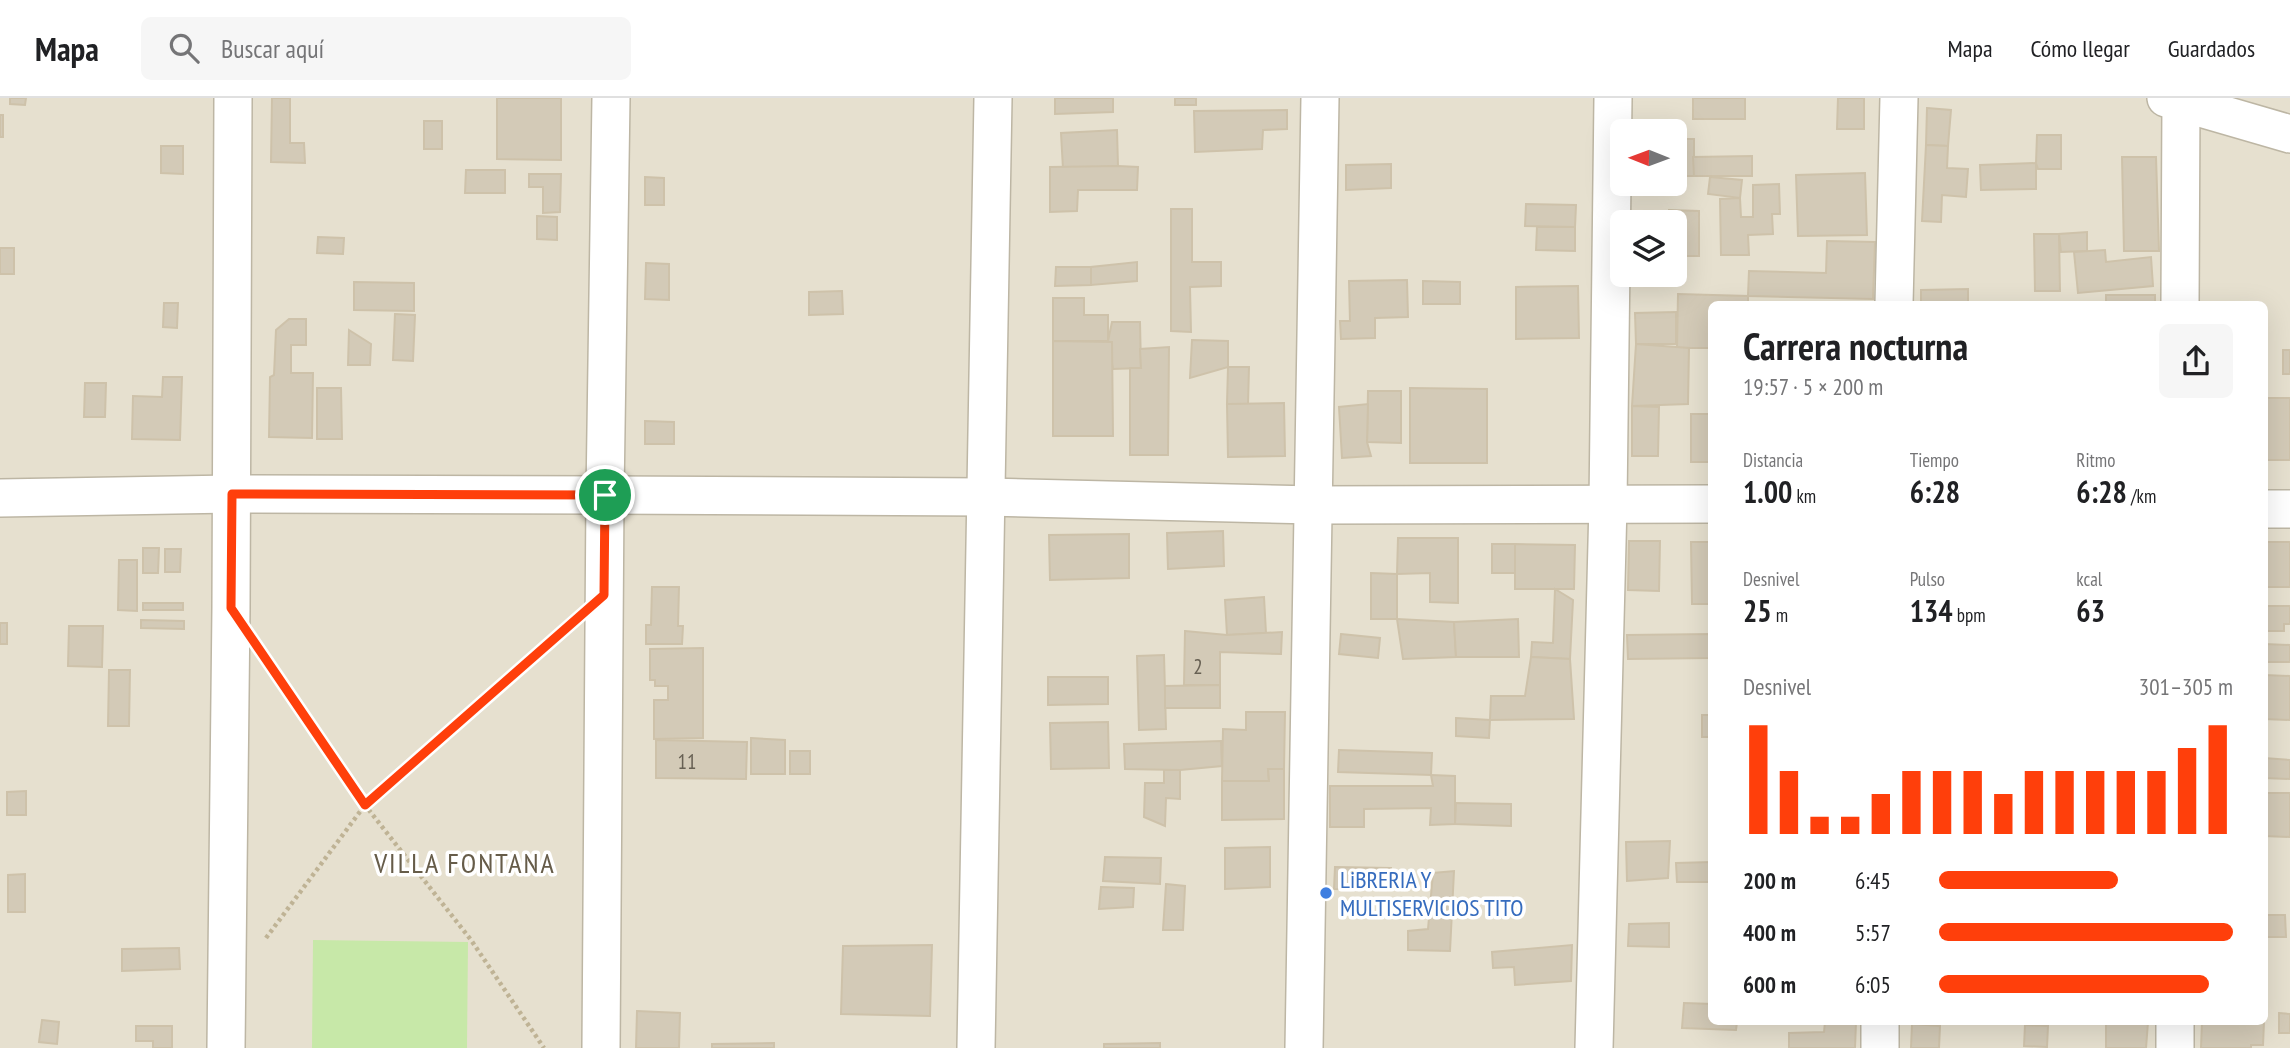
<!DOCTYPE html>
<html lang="es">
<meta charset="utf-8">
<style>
body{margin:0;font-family:"PT Sans Narrow",sans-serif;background:#f6f6f6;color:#202124;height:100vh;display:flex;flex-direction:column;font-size:26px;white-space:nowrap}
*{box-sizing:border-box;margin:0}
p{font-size:23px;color:#757577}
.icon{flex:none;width:38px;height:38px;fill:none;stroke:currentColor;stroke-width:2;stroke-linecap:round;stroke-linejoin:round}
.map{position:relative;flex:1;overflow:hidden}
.sheet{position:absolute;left:1708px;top:203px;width:560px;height:724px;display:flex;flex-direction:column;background:#fff;border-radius:10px;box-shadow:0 7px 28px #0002}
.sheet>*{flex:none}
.needle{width:46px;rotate:271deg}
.buttons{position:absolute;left:1610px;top:21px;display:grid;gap:14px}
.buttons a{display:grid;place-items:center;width:77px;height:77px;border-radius:10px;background:#fff;box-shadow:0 7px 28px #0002;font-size:35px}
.pin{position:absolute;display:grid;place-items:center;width:60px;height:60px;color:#fff;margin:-30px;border:4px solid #fff;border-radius:50%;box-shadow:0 2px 7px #0007}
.round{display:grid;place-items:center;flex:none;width:74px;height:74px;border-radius:10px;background:#f6f6f6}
.head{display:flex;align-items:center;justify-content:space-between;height:119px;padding:0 35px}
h1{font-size:38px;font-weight:800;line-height:52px}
.stats{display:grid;grid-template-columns:repeat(3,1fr);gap:10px;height:119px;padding:7px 35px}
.stats div{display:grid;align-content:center}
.stats b{font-size:30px;font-weight:800}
.stats small{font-size:19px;font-weight:400}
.stats p{font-size:19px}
.chart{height:196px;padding:14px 35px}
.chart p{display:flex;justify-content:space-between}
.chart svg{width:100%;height:126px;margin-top:7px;stroke:#ff3f0b;stroke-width:6}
ul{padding:0 35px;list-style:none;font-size:23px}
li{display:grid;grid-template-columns:112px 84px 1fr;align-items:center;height:52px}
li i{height:18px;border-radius:9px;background:#ff3f0b}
header{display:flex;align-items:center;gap:42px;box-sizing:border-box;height:98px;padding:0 35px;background:#fff;border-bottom:2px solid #e0e0e0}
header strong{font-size:33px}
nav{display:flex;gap:38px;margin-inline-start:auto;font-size:24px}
.search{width:490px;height:63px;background:#f6f6f6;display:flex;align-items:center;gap:18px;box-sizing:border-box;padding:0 24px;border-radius:10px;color:#757577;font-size:26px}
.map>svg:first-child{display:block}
.residential{fill:#e6e0cf;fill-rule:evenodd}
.green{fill:#c7e8a8}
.building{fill:#d3cab7;stroke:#cec2aa;stroke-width:2}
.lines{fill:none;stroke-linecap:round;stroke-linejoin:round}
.street-casing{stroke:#bdb6a4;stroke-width:40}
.path{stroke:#bfb395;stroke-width:4.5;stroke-dasharray:3.5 3.5;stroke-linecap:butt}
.street{stroke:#fff;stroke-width:37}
.route-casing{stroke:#fff;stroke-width:14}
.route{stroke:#ff3f0b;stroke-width:9}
.shop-dot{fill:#3f7fe0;stroke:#fff;stroke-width:2.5}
.labels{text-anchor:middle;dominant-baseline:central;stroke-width:7;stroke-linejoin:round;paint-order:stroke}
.number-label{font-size:21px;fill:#676053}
.shop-label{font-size:24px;fill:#366cbe;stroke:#fff;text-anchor:start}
.quarter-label{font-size:28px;letter-spacing:2px;fill:#665c49;stroke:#fff}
</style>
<header>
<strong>Mapa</strong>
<div class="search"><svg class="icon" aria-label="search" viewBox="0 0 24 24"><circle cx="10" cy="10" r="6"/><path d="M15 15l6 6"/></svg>Buscar aquí</div>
<nav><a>Mapa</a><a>Cómo llegar</a><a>Guardados</a></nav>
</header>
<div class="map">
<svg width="2290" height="950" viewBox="0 0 2290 950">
<rect width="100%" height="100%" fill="#f1eee1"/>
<path class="residential" d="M0,0H2290V950H0ZM1622,33H1675V86H1622ZM1622,124H1675V177H1622ZM1712,206H2264V924H1712Z"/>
<polygon class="green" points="313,842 468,844 467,950 312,950"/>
<g class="building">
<polygon points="10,0 26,0 25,7 10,6"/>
<polygon points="272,0 290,0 290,45 304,45 305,65 271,64"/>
<polygon points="497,0 561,0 561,62 497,61"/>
<polygon points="1055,0 1113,0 1113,14 1055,16"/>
<rect x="1175" y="0" width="21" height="7"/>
<rect x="1693" y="0" width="52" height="21"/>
<polygon points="1838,0 1864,0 1864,31 1837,31"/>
<polygon points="1927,10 1951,12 1948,48 1926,47"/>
<polygon points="1287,12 1287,31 1263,32 1262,51 1195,54 1194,13"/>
<rect x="0" y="17" width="3" height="22"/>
<rect x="424" y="23" width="18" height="28"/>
<polygon points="1117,32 1118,68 1063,71 1061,35"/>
<polygon points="2037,37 2061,37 2061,71 2038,71 2036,65"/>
<rect x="1675" y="41" width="19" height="37"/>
<polygon points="1926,47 1948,48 1947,70 1968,71 1966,99 1942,97 1941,124 1922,123"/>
<polygon points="161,48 183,48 183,76 161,75"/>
<polygon points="1752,58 1752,78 1694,78 1693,59"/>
<polygon points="2122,59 2156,59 2159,153 2124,153"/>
<polygon points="2036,65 2036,91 1981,92 1980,67"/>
<polygon points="1391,66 1391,90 1346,92 1346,67"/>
<polygon points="1118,68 1138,69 1137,92 1078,92 1077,113 1050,114 1050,69"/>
<polygon points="466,72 505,72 505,95 465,95"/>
<polygon points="1865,75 1867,137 1798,138 1796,77"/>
<polygon points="529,76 561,76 560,114 543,115 543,89 529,89"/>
<polygon points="645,79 664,80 664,107 645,107"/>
<polygon points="1710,79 1742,82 1740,100 1708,96"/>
<polygon points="1779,86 1780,116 1772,116 1773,136 1748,137 1749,157 1721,157 1720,101 1740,100 1741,119 1753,119 1753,87"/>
<polygon points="1526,106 1576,107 1575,129 1525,128"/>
<polygon points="1171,111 1192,111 1192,164 1221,164 1221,188 1190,189 1191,234 1171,233"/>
<polygon points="1669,112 1699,113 1699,158 1675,158 1675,124 1669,124"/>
<polygon points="537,118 557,119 557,142 537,141"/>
<polygon points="1537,129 1575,129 1575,153 1536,152"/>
<polygon points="2087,134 2087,153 2061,154 2059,136"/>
<polygon points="2034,136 2059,136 2060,193 2035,193"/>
<polygon points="318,139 344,140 343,156 317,155"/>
<polygon points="1827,143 1875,144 1873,201 1748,198 1749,173 1826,175"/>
<rect x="0" y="150" width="14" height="26"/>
<polygon points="2105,152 2106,164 2151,159 2153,188 2078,195 2074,154"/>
<polygon points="1137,164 1137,183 1091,187 1091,169"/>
<polygon points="646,165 669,166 669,202 645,201"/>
<polygon points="1056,169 1091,169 1091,187 1055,188"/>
<polygon points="1407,182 1408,219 1375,220 1375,240 1341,241 1340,223 1350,223 1349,183"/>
<polygon points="1423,183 1460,184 1460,206 1423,206"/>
<polygon points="354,184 414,185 414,213 354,212"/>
<polygon points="1578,188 1579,240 1516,241 1516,189"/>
<polygon points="1968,191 1968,206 1921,206 1921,192"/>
<polygon points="842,193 843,216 809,217 809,194"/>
<polygon points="1678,196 1748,198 1748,206 1712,206 1712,250 1677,250"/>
<rect x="2106" y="197" width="49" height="9"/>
<polygon points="1053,200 1084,200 1084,217 1108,217 1108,243 1053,243"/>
<polygon points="164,205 178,205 177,230 163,229"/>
<polygon points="1676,214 1676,246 1636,246 1635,215"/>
<polygon points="395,216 415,217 413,263 393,262"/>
<polygon points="289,221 306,221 306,247 291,247 291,275 313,275 312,340 269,339 270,279 274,277 276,232"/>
<polygon points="1112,224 1140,224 1141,270 1113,271 1108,243"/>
<polygon points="349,232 371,246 370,267 348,267"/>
<polygon points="1192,242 1228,243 1228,269 1190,280"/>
<polygon points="1053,243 1112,244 1113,338 1053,338"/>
<polygon points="1636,246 1689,250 1688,306 1632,308"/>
<polygon points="1169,249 1168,357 1130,357 1130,270 1141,270 1140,251"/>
<rect x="2283" y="252" width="7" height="24"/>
<polygon points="1228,269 1249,269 1248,307 1227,306"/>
<polygon points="163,279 182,279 180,342 132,341 133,298 162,299"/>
<polygon points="85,285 106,285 105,319 84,319"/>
<polygon points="317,290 341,290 342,341 317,341"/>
<polygon points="1410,290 1487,291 1487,365 1410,365"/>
<polygon points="1368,293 1401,293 1401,345 1367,344"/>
<rect x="2264" y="300" width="26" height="62"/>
<polygon points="1284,305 1285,358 1228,359 1227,306"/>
<polygon points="1368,306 1367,344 1371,358 1342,360 1339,309"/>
<polygon points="1632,308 1659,309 1658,358 1632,358"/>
<rect x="1691" y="316" width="21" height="48"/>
<polygon points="645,323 674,324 674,346 645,346"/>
<polygon points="1223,433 1224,468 1168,471 1167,435"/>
<polygon points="1129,436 1129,480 1050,482 1049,437"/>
<polygon points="1398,440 1458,440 1458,505 1430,504 1430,475 1397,476"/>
<polygon points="1629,443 1660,443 1659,493 1628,492"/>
<polygon points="1691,444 1712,444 1712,506 1692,506"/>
<polygon points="2266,444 2290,444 2290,489 2267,489"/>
<rect x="1492" y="446" width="23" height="29"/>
<polygon points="1515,446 1575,447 1574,491 1515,491"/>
<polygon points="143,450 159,450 158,475 143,475"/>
<polygon points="165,451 181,451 180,474 165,474"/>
<polygon points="119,462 137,462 137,513 118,512"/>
<polygon points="1371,475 1397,476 1397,521 1371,521"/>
<polygon points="652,489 679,489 678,528 683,528 682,546 646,546 646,527 651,527"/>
<polygon points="1555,491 1573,502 1570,561 1531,559 1532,544 1553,545"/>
<polygon points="1264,499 1266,535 1227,537 1225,502"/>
<rect x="143" y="505" width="40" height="7"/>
<polygon points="2266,508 2290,508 2290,526 2284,526 2284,533 2265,533"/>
<polygon points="1397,521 1454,524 1456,559 1403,561"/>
<polygon points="1518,521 1519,559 1456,559 1454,524"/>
<polygon points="141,522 184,523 184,531 141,530"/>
<rect x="0" y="525" width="7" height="21"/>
<polygon points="69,528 103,528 102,569 68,568"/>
<polygon points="1185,533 1227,537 1282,534 1281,556 1220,554 1220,587 1184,587"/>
<polygon points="1341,536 1380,540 1378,560 1339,556"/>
<polygon points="1712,536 1712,560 1628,561 1627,537"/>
<polygon points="2264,546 2290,547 2290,564 2264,564"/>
<polygon points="703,550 703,640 654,641 654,602 668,602 668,588 655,588 655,582 650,582 650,551"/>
<polygon points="1164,557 1166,631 1139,632 1137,558"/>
<polygon points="1531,559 1570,561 1574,621 1490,622 1491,598 1525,598"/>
<polygon points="109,572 130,572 129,628 108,628"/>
<polygon points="2264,577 2290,578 2290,622 2264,621"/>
<polygon points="1048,579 1108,579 1108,606 1048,607"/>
<polygon points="1220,587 1220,610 1165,610 1165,588"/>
<polygon points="1246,614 1285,614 1284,671 1268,671 1269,683 1222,683 1223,631 1246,632"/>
<rect x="1702" y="617" width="10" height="22"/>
<polygon points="1456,620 1490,622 1489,640 1456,638"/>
<polygon points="1108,624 1109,670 1051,671 1050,625"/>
<polygon points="751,640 785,642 785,676 751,676"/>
<polygon points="656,642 747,644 746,681 656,680"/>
<polygon points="1221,643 1222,668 1180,672 1125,671 1124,646"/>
<polygon points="1339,652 1432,655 1431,677 1338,674"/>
<rect x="790" y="653" width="20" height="23"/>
<polygon points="2264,660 2290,662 2290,681 2264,680"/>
<polygon points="1268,671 1284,671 1284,721 1222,722 1222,683 1269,683"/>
<polygon points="1164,672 1180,672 1180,701 1166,700 1165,728 1144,719 1145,685 1164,685"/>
<polygon points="1431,677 1455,678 1455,726 1430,727 1431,710 1364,711 1364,729 1330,729 1330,688 1433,688"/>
<polygon points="26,693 26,717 7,717 7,694"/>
<polygon points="2264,695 2290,695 2290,739 2264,738"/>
<polygon points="1456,705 1511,706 1511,728 1455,726"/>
<polygon points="1670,743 1668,780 1627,783 1626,744"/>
<polygon points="1270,749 1270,789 1225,791 1225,750"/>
<polygon points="1105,759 1161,760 1160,786 1103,783"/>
<polygon points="1712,764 1712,784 1677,784 1676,765"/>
<polygon points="1335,769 1391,770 1391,792 1334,791"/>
<polygon points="1454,773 1450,853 1408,852 1408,833 1428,831 1433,775"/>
<polygon points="25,776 25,814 8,814 8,777"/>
<polygon points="1166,786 1185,788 1183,832 1163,832"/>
<polygon points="1101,789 1134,790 1133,809 1099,811"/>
<polygon points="2264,817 2285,817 2286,839 2264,839"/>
<polygon points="1669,825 1669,849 1628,848 1629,826"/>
<polygon points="932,847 930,918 841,916 843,848"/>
<polygon points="1572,847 1571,883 1515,887 1514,869 1493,870 1492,854"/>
<polygon points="179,850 180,871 122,873 122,851"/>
<polygon points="1684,905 1712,906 1712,924 1737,924 1736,932 1682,930"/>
<polygon points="637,913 680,915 679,950 636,950"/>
<polygon points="2279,915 2290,916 2290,935 2279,935"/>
<polygon points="42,922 59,924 57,946 39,944"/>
<polygon points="1825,924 1856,924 1855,950 1789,950 1789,935 1824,934"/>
<polygon points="2106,924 2148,924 2146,950 2106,950"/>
<polygon points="2202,924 2264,924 2263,947 2251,947 2251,950 2201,950"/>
<polygon points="1912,926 1940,928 1939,950 1911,950"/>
<polygon points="2025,927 2048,928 2047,949 2024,948"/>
<polygon points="136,928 172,928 172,950 153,950 153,943 136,943"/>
<polygon points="774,945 774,950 712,950 712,946"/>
<polygon points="1160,945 1160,950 1104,950 1104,946"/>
</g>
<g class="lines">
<defs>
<g id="street">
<polyline points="2166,0 2290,36"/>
<polyline points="1894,206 1899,0"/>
<polyline points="2180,206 2181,3"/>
<polyline points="0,400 232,396 605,397 986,399 1314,407 1712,406"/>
<polyline points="2264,411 2290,411"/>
<polyline points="226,950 231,510 233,0"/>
<polyline points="601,950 605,397 611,0"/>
<polyline points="976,950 993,0"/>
<polyline points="1304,950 1320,0"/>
<polyline points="1594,950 1608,406 1613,0"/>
<polyline points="1880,950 1880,924"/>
<polyline points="2175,950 2175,924"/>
</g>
</defs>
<use href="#street" class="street-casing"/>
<g class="path">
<polyline points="270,567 365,707 471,842 544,950"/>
<polyline points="266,840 365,707 565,531"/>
</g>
<use href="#street" class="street"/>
</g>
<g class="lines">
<defs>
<polygon id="route" points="232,396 605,397 604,497 365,707 231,510"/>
</defs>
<use href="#route" class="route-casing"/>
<use href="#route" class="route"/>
</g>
<circle class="shop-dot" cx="1326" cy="795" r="7"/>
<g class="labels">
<g class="number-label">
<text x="1198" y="568">2</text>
<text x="687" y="663">11</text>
</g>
<g class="shop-label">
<text x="1340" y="781">LiBRERIA Y<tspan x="1340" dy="28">MULTISERVICIOS TITO</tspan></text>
</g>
<g class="quarter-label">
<text x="465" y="764">VILLA FONTANA</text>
</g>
</g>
</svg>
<div class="buttons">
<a><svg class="needle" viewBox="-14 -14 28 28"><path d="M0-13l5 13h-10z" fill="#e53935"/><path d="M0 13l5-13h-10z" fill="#757577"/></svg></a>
<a><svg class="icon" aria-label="layers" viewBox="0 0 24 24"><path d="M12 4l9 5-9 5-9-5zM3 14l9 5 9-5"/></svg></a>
</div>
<div class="pin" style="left:605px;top:397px;background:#1e9e55"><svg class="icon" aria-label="arrive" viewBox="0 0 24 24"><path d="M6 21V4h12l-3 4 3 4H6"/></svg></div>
<section class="sheet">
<div class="head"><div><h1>Carrera nocturna</h1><p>19:57 · 5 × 200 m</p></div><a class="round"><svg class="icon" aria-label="share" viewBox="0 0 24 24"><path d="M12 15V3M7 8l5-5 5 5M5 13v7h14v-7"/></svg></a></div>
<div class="stats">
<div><p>Distancia</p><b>1.00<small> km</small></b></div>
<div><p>Tiempo</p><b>6:28</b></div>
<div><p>Ritmo</p><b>6:28<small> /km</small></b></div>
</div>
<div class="stats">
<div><p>Desnivel</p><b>25<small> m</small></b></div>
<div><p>Pulso</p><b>134<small> bpm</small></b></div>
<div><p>kcal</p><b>63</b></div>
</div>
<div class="chart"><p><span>Desnivel</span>301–305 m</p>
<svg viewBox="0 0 160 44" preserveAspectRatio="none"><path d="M5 44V6M15 44V22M25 44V38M35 44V38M45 44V30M55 44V22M65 44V22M75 44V22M85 44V30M95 44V22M105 44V22M115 44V22M125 44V22M135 44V22M145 44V14M155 44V6"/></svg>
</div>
<ul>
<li><b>200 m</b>6:45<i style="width:61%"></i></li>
<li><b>400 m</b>5:57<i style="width:100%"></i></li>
<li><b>600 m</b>6:05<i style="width:92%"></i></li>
</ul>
</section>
</div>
